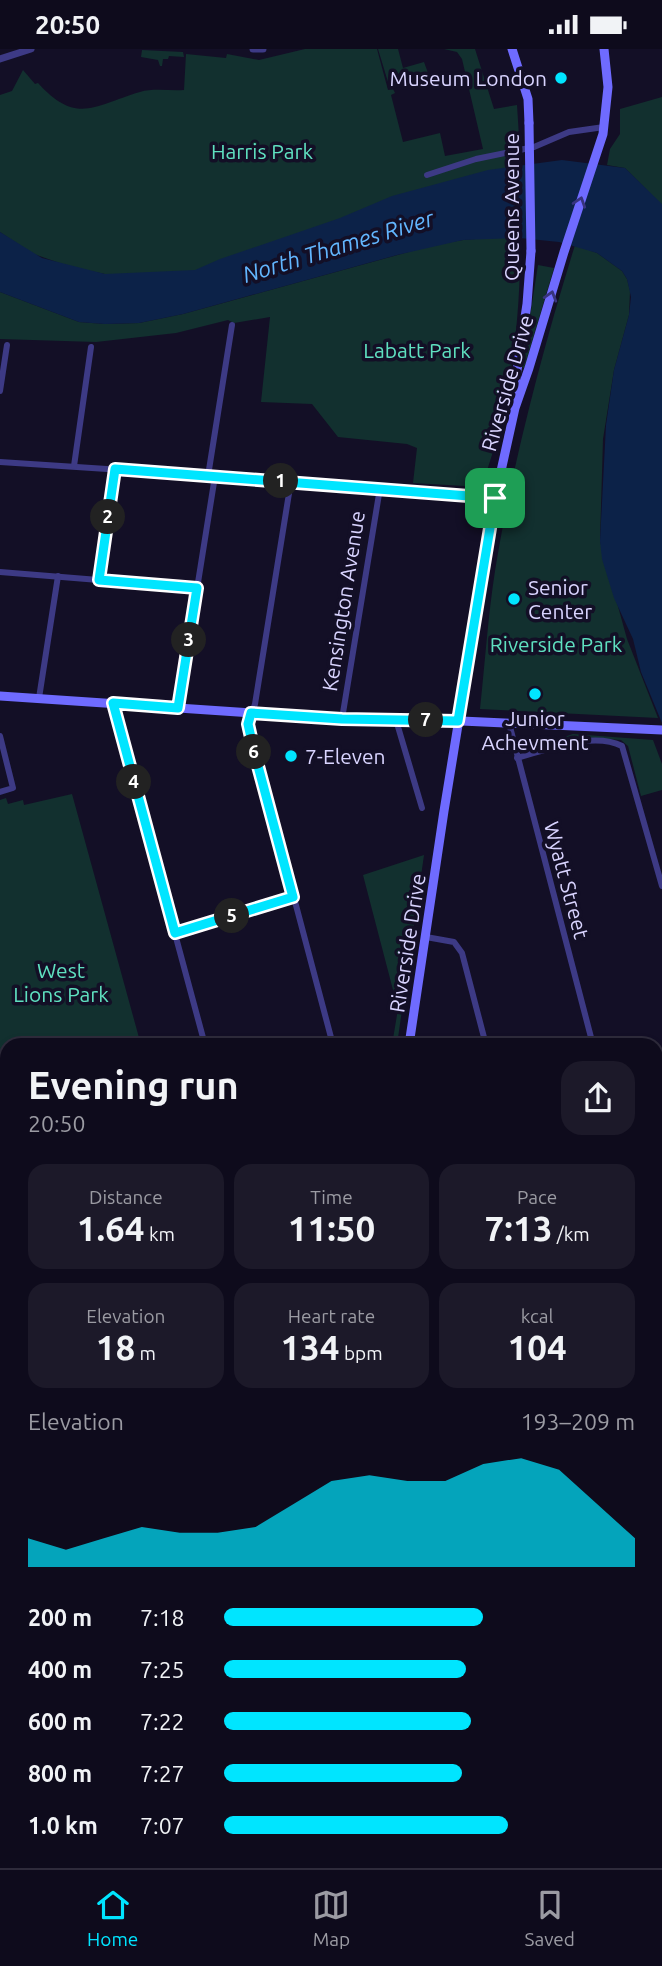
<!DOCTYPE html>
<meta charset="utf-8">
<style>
body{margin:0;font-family:Ubuntu,sans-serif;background:#1c1929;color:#f1f3f6;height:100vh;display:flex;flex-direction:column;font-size:26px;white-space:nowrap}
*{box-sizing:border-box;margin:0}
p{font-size:23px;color:#9b9ba3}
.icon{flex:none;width:38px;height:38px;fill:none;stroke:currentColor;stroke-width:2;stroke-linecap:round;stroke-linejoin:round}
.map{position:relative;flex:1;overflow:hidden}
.drawer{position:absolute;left:0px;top:989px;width:663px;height:831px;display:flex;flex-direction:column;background:#0e0b1c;border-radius:21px 21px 0 0;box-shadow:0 4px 10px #0003,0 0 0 2px #2e2b3b}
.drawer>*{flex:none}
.pin{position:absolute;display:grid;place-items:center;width:60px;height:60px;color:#fff;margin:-30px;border-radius:14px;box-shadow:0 4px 10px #0006}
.km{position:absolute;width:35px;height:35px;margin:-18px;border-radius:50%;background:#222;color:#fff;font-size:19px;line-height:35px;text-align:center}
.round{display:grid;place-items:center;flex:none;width:74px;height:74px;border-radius:21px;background:#1c1929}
.headline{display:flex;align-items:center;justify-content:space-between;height:119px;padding:0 28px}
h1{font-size:38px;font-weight:700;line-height:52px}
.metrics{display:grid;grid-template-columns:repeat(3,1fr);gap:10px;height:119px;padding:7px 28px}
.metrics div{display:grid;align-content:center;border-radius:18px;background:#1c1929;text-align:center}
.metrics b{font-size:35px;font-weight:700}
.metrics small{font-size:19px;font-weight:400}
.metrics p{font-size:19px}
.chart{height:196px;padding:14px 28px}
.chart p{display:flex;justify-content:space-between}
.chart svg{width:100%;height:126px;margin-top:7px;fill:#00e5ff;opacity:.7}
ul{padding:0 28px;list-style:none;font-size:23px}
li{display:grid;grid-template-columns:112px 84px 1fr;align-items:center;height:52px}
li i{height:18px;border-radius:9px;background:#00e5ff}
.status{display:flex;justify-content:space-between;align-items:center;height:49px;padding:0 35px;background:#0e0b1c;direction:ltr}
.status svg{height:19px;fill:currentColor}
.tab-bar{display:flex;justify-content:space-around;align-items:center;height:98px;border-top:2px solid #2e2b3b;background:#0e0b1c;font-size:19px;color:#9b9ba3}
.tab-bar a{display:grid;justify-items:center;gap:4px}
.tab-bar .selected{color:#00e5ff}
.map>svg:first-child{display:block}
.green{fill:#12302f}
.water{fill:#0c2248}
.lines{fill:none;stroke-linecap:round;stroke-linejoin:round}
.minor{stroke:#3d3a85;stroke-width:6}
.tertiary{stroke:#3d3a85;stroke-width:7}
.secondary{stroke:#6f6bff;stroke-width:9}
.secondary-bridge{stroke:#6f6bff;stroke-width:9}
.oneway{stroke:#38347d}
.route-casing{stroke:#fff;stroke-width:14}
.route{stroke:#00e5ff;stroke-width:9}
.poi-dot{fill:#00e5ff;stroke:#130f26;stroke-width:2.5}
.labels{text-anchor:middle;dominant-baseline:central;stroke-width:7;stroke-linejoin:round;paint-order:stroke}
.poi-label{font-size:21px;fill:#d9d4ff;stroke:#130f26;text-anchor:start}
.park-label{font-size:21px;fill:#5fe0c0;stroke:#130f26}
.street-label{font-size:21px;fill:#d9d4ff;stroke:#130f26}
.water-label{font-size:23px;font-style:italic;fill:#62b6ff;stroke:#130f26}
</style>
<div class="status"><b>20:50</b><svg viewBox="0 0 49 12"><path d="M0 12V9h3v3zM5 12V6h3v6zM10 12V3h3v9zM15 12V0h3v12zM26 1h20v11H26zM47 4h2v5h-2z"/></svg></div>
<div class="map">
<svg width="662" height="1819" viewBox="0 0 662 1819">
<rect width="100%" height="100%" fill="#130f26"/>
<g class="green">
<path d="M305,0H377L388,41L393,40L395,44L391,46L403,93L440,84L445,107L483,100L462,10L457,3L444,0H475L494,60L517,56L521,119L181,227L105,225L71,218L31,204L0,183V46L12,42L23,21L35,35L38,34C77,77 95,56 140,43C153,39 170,42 184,41L186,5L226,9L227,5L259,11Z"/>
<polygon points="378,0 398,0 403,19 424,13 428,24 388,33"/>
<polygon points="142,1 183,3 184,8 169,7 168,10 163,10 162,17 160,17 158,11 141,8"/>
<polygon points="662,48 662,156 625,119 607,116 610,100 620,85 620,60"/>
<path d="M499,188L520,189C521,249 515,307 503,366C498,390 489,414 482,438L413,434L417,399L407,395L338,388L312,355L261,353L270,268L234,274L228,271L176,284L96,293L0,290V243L79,273L105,275L139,274L183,265L434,196L463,191Z"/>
<path d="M575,196L597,204L622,222L627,230L630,242L629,266L614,321L603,390L600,492L627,590L658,669L480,660C485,614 488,567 495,522C512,416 543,299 575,196Z"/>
<polygon points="538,216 554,219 524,319 522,318"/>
<polygon points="573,685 653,691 662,715 662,741 641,747 628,697 621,691 575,688 524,702 521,699 523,695 549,693"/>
<polygon points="72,745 141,996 7,996 7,1083 0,1091 0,751 6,749 8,755 23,751 24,756"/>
<polygon points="424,806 397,996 392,996 398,960 363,826"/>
<polygon points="656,1080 662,1081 662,1355 656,1337"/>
<polygon points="7,1707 7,1813 523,1813 527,1819 0,1819 0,1708"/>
<polygon points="537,1813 597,1813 600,1819 541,1819"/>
</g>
<polygon class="water" points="562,111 625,119 662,155 662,674 641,623 633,590 614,549 602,510 600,492 606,376 614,321 629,266 631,248 627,230 622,222 597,204 559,193 520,189 463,191 397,206 183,265 139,274 105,275 79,273 0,243 0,183 42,209 105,225 195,221 220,210 340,169 392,147 488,121"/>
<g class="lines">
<g class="minor">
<polyline points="427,126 476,110 534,98 569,83 604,78"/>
<polyline points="0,342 7,296"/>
<polyline points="0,413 291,432 495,449"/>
<polyline points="74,417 91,298"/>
<polyline points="208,427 232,276"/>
<polyline points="291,432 255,655 248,675 333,996"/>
<polyline points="0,523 197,539"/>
<polyline points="99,531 115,420"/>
<polyline points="39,649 58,527"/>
<polyline points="113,655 205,996"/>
<polyline points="178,659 215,427"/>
<polyline points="342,670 380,439"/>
<polyline points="396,671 422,759"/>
<polyline points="509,674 593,996"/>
<polyline points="0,687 13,739 0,743"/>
<path d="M517,709C546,701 593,682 622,697L662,837"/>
<polyline points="175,883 293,848"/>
<polyline points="426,888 454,893 462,904 486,996"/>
<polyline points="656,1076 662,1076"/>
<polyline points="0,1184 7,1221"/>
<polyline points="0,1363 7,1364"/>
<polyline points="656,1533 662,1566"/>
<polyline points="0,1555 7,1553"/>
<polyline points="656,1634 662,1633"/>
</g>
<g class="tertiary">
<polyline points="253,0 263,0"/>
<polyline points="0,10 31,0"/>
<polyline points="0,1236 7,1236"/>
</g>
<g class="secondary">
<polyline points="512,0 528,50 529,74"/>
<polyline points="512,354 527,255 531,202"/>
<polyline points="0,647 342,670 440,671 662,681"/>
<polyline points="409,996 444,762 495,449 515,359 529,319 564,203 603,85 608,38 604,0"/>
<polyline points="532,1813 536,1819"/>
</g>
<polyline class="secondary-bridge" points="529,74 531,202"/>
</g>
<defs><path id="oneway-chevron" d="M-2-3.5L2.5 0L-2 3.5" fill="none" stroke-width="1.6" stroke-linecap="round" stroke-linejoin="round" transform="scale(1.75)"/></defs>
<g class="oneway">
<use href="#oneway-chevron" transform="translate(580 153) rotate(-72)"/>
<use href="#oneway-chevron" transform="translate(551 247) rotate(-73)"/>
</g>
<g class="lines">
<defs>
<polygon id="route" points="115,420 495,449 458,672 342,670 251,664 248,675 254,702 293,848 175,884 113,654 178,659 197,539 99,531"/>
</defs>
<use href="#route" class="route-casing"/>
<use href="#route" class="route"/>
</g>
<g class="poi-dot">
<circle cx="561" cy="29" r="7"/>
<circle cx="514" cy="550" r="7"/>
<circle cx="535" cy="645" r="7"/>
<circle cx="291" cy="707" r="7"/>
</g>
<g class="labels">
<g class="poi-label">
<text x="547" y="29" text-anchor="end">Museum London</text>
<text x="528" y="538">Senior<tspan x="528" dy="24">Center</tspan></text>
<text x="535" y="669" text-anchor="middle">Junior<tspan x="535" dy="24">Achevment</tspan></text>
<text x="305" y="707">7-Eleven</text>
</g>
<g class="park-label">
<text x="262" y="102">Harris Park</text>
<text x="417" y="301">Labatt Park</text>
<text x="556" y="595">Riverside Park</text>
<text x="61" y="921">West<tspan x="61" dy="24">Lions Park</tspan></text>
</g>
<g class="street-label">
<text transform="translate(511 158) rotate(-90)">Queens Avenue</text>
<text transform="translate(507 334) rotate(-74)">Riverside Drive</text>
<text transform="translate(343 552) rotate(-81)">Kensington Avenue</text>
<text transform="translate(567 831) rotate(75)">Wyatt Street</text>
<text transform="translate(407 894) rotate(-81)">Riverside Drive</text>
</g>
<g class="water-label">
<text transform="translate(338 197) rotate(-17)">North Thames River</text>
</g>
</g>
</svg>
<div class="pin" style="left:495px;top:449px;background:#1e9e55"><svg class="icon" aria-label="arrive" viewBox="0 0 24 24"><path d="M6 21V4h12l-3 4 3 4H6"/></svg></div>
<b class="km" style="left:281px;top:432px">1</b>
<b class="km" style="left:108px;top:468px">2</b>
<b class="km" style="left:189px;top:591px">3</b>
<b class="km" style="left:134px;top:733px">4</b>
<b class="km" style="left:232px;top:867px">5</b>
<b class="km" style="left:254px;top:703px">6</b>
<b class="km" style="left:426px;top:671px">7</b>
<section class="drawer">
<div class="headline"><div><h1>Evening run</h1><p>20:50</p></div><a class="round"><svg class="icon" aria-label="share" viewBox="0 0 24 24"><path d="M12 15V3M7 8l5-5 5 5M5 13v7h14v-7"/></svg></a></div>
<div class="metrics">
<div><p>Distance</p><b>1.64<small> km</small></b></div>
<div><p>Time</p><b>11:50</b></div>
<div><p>Pace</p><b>7:13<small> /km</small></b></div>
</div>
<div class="metrics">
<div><p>Elevation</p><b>18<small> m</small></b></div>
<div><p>Heart rate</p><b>134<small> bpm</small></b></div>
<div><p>kcal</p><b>104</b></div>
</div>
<div class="chart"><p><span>Elevation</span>193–209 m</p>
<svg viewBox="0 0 160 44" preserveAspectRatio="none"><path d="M0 44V34L10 38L20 34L30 30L40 32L50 32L60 30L70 22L80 14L90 12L100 14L110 14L120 8L130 6L140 10L150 22L160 34V44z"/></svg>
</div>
<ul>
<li><b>200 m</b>7:18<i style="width:63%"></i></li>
<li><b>400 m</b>7:25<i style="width:59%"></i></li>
<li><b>600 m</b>7:22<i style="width:60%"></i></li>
<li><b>800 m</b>7:27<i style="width:58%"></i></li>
<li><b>1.0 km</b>7:07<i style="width:69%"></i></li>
</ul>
</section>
</div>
<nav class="tab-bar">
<a class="selected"><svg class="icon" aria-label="home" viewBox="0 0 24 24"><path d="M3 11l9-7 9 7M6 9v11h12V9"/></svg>Home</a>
<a><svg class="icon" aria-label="map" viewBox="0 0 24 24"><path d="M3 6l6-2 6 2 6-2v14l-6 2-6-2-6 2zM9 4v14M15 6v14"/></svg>Map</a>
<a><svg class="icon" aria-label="saved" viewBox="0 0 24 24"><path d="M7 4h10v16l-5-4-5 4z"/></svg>Saved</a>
</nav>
